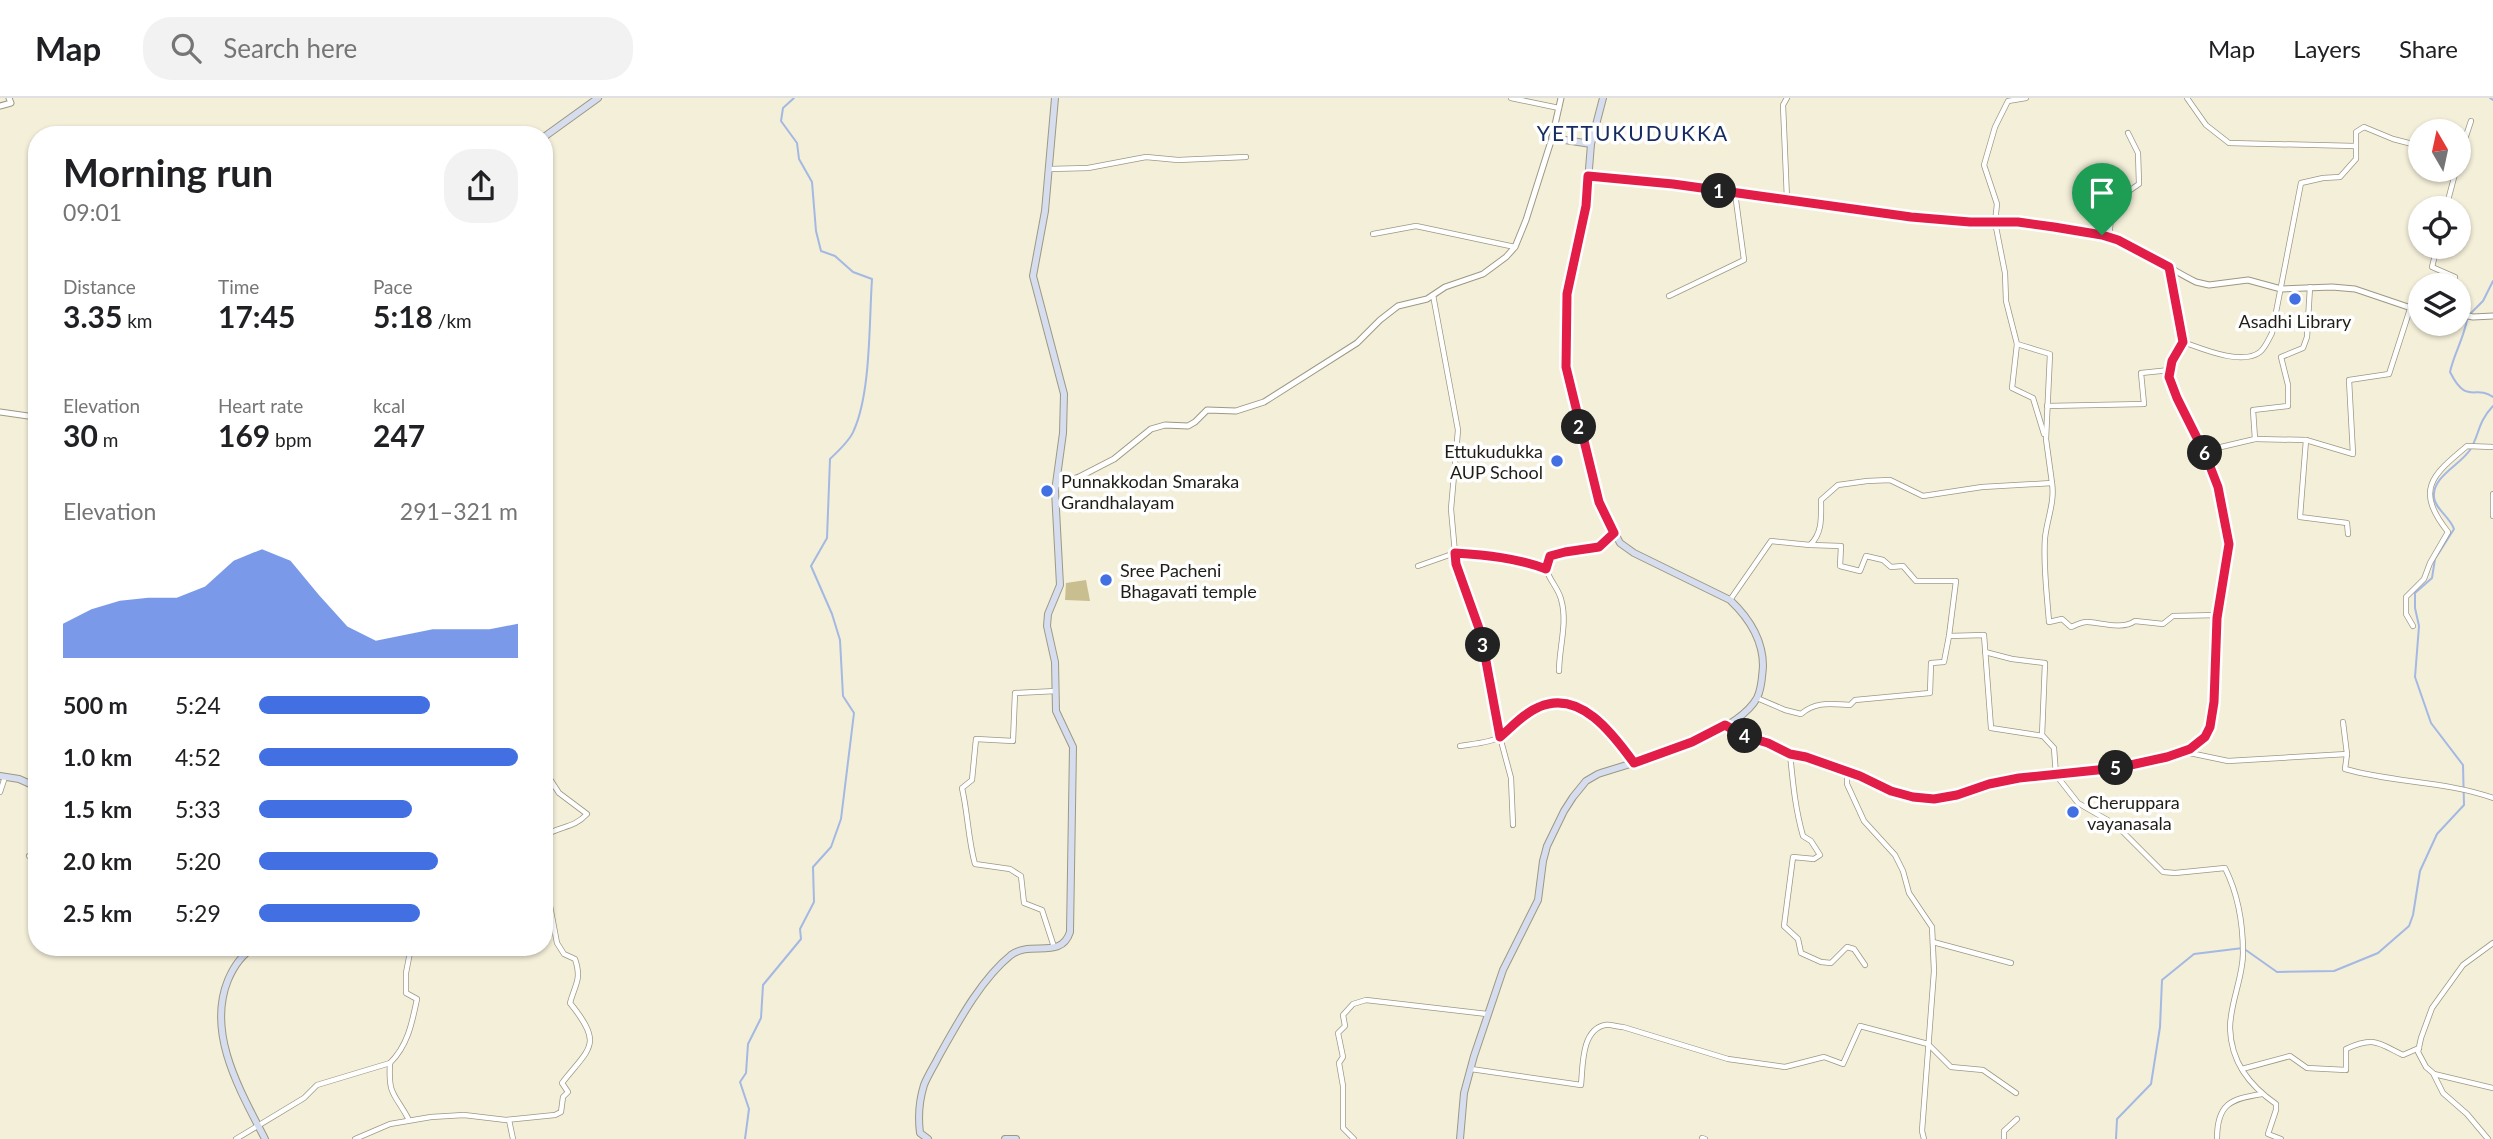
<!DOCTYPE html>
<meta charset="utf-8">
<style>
body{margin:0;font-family:Lato,sans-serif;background:#f2f2f2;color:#202124;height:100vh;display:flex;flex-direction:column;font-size:26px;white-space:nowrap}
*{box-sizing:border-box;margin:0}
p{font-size:23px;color:#757577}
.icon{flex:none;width:38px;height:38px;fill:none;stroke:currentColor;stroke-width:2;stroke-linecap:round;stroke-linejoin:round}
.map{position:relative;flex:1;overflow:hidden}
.sheet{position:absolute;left:28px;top:28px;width:525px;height:830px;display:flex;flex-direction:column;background:#fff;border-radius:28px;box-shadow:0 2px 5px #0004}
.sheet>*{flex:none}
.needle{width:46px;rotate:351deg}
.tools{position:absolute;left:2408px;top:21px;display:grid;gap:14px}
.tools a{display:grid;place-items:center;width:63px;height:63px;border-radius:50%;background:#fff;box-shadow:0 2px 5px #0004;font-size:35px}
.pin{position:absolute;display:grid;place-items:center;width:60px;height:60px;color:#fff;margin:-72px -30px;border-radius:50% 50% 50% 0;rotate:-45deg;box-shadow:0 0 7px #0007}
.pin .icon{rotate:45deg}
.km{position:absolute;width:35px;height:35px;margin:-18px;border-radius:50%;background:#222;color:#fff;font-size:19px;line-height:35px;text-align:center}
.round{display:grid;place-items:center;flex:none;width:74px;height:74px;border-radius:28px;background:#f2f2f2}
.summary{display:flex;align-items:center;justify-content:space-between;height:119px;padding:0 35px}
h1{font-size:38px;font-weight:700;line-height:52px}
.stats{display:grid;grid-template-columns:repeat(3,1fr);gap:10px;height:119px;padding:7px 35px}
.stats div{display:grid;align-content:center}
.stats b{font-size:30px;font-weight:700}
.stats small{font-size:19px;font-weight:400}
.stats p{font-size:19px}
.chart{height:196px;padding:14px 35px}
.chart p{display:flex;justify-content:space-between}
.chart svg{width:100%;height:126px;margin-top:7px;fill:#426fe1;opacity:.7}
ul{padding:0 35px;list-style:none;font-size:23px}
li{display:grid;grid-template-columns:112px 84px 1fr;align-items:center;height:52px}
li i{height:18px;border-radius:9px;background:#426fe1}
header{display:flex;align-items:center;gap:42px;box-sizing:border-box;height:98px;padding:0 35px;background:#fff;border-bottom:2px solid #e0e0e0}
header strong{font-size:33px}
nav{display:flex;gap:38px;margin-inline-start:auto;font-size:24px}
.search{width:490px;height:63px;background:#f2f2f2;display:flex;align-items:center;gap:18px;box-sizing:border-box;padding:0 24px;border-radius:28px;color:#757577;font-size:26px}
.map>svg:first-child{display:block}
.green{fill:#c9be8f}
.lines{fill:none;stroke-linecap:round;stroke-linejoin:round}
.stream{stroke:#a3b8e3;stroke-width:2}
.minor-casing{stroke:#9d9883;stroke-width:6}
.tertiary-casing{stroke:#9d9883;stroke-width:7}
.secondary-casing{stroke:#9d9883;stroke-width:8}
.minor{stroke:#fff;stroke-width:4.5}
.tertiary{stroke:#fff;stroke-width:5}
.secondary{stroke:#d5ddef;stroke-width:6}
.route-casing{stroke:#fff;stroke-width:14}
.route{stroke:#e11d48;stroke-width:9}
.poi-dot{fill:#426fe1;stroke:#fff;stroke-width:2.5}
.labels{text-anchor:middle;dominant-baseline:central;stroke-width:7;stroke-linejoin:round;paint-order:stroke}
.poi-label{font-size:18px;fill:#1f1d15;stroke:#fff;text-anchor:start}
.quarter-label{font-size:21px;letter-spacing:2px;fill:#162b61;stroke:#fff}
</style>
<header>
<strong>Map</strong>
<div class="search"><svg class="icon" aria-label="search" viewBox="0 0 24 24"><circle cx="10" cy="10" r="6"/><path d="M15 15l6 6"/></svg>Search here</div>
<nav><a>Map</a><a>Layers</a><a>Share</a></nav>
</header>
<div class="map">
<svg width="2493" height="1041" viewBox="0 0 2493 1041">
<rect width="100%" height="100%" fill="#f4efd9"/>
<polygon class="green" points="1086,482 1090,503 1065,502 1066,485"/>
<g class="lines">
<g class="stream">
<polyline points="2490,0 2493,2"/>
<polyline points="2470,216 2483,203 2493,183"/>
<path d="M2467,222C2463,242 2454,256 2450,274C2467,308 2475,286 2493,299"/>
<path d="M745,1041L749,1011L740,984L746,975L748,946L761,920L763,887L801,841L800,831L814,804L813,769L831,749L841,721L854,615L843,598L840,542L832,516L811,468L827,440L830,361C838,353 850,343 854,332C871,294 869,224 872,181L853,174L835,158L821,153L816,133L812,84L799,61L797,45L781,23L783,10L794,0"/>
<path d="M2116,1041L2117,1021L2151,986L2160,929L2162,882L2194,856L2243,850L2277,874L2334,873L2378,855L2409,828L2413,817L2420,773L2437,736L2464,707L2463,667L2431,625L2415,579L2419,528L2415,510V495L2432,480L2435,461L2454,431C2450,419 2435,411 2434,399C2432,379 2460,367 2470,352C2480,336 2477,325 2493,308"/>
</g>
<defs>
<g id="minor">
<polyline points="1511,0 1559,10"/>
<polyline points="2187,0 2206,27 2229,45 2355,48"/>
<polyline points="2459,59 2471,23"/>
<polyline points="1050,71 1088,70 1146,59 1178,62 1246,59"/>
<polyline points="1787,101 1783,7 1787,0"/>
<polyline points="2446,110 2456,72"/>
<polyline points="1373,136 1416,128 1515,149"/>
<polyline points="2109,139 2113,104 2139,86 2138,55 2128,35"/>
<polyline points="2437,149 2432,169 2455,179 2451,187"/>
<path d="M2169,169L2183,244L2173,263L2169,279L2177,300L2204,353L2218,389L2229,446L2217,520L2214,604L2210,630L2205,639L2181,655L2117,670H2096L2056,677L2078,705L2116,727L2163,774L2175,775L2225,770C2238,796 2243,826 2243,855C2243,880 2230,905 2230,930C2231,964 2249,987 2276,1006V1012L2268,1036L2281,1041"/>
<polyline points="1433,197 1458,332 1451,411 1456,466 1481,536 1500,639 1511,680 1513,727"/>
<polyline points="1669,198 1744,162 1735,95"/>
<path d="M2183,244C2203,251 2242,268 2260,254C2265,250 2269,241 2272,235L2301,85L2323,80L2340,79L2356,61V34L2364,29L2393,41L2420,48"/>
<polyline points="2017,246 2012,290 2033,300 2044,336"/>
<polyline points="2047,308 2144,306 2141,275 2170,272"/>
<polyline points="2255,341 2306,342 2300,419 2347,425 2348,436"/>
<polyline points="2306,342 2353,356 2349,282 2389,276 2410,211"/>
<polyline points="2204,353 2255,341 2253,312 2288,308 2288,287 2281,259 2303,250 2307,239 2310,189"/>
<path d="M2052,385C2055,404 2047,421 2045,440C2043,468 2047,496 2049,524L2062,521L2071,529C2077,527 2082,523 2088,524C2103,525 2122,532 2135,523L2163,526L2173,518L2218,517"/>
<polyline points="2493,396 2493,418"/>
<polyline points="1811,447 1841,448 1840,468 1860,473 1866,458 1883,462 1891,469 1903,468 1916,483 1956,483 1949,538"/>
<polyline points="1418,468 1455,455 1506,459 1526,463 1546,471 1550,459 1565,454 1599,449 1614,435"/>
<path d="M1546,471C1550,483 1558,490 1561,501C1568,525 1559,549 1559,573"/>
<path d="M1730,502L1771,443L1810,447C1823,435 1821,418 1821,402L1838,387L1867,383L1890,382L1923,398L1982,389L2052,385L2046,341L2050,256L2017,246L2006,203L2005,175L1995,124L1997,106L1984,67L1995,29L2008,3L2026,0"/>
<path d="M2413,528L2406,516V499L2424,481L2430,465L2448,434C2415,392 2431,378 2467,348L2493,349"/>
<polyline points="1985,554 2012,561 2045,565 2042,638"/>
<path d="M1726,628L1744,638L1768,645L1790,656L1806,659L1860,678L1891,693L1913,699L1945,700L2009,682L2056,677L2054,650L2043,638L1991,630L1984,537L1949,538L1944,564L1931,565L1930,595L1855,602L1850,607C1831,606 1816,603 1801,616L1785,612L1757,600"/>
<path d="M1460,648C1472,646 1491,645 1502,638C1514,630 1523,618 1535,611C1577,587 1613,636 1634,665"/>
<polyline points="2185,654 2228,663 2347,656 2343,624"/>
<path d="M1790,656C1793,685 1795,710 1803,738L1811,743L1820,757L1814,761L1793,759L1784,828L1798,841L1801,855L1821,864L1831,865L1847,849L1854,851L1865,867"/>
<path d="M2347,656L2345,671C2394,685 2445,683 2493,700"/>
<path d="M544,672L559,695L587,716C573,731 561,727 544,738"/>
<polyline points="1847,674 1847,686 1864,723 1895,757 1903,773 1909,795 1932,829 1934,873 1922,1033 1924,1041"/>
<polyline points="0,694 5,679"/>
<polyline points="29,758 37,756"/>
<polyline points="1933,844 2011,865"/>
<path d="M1054,849L1042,812L1024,805L1021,778L1010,771L975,766C968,741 968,716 962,690L972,682L976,641L1013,643L1015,595L1056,593"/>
<path d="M1471,971L1581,987C1583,968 1581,932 1605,927C1610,926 1618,929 1623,929L1728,961L1785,969L1824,959L1843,966L1860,928L1928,946L1951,969L1983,972L2016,995"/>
<path d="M2242,971L2290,958L2307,970L2346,972V951C2374,938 2378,945 2403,957L2419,950"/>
<polyline points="2434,976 2493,990"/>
<path d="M409,1022C395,995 388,999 390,965C408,947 412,925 417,901L406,895V875L411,849"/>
<polyline points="509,1022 513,1041"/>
<polyline points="1702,1040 1705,1041"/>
<polyline points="236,1041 304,1000 317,987 390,965"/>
<path d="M355,1041L390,1026L431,1019L464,1017L506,1022L555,1017L561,1014L563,999L568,994L562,985C590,949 604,947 570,905C575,886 582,882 575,861L564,856L557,845L544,776"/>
<polyline points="1354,1041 1343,1030 1343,988 1339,965 1343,959 1338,935 1345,928 1343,917 1353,906 1366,902 1487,916"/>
<polyline points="2004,1041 2004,1033 2017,1021"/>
<path d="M2217,1041C2217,1006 2230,1001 2262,996"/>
<polyline points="2488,1041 2467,1016 2443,995 2433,975 2426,969 2418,954 2421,940 2432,910 2463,867 2493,845"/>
</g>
<g id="tertiary">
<polyline points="0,8 11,5 9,0"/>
<path d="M1588,78C1696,89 1803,106 1911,119C1946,124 1981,122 2017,124C2044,125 2075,131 2101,137C2136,145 2165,169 2196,184L2209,187L2248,182L2281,191L2332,189L2355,191L2420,213"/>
<polyline points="2459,216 2473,219 2493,218"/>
<polyline points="0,314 35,319 37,324"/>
<polyline points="1057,387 1079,379 1114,361 1151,331 1165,327 1188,328 1195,324 1207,312 1236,313 1264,304 1357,245 1380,222 1398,208 1427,201 1445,189 1483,176 1506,159 1515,149 1526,122 1552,40 1561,0"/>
</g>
<g id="secondary">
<polyline points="544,39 598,0"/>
<polyline points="1552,40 1591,46"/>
<polyline points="0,678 19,681 37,689"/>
<path d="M255,849C242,856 234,868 228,882C206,936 241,994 265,1041"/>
<path d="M928,1041L920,1035C918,1019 919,1003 924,987C928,977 934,968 939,958C957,926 981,881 1011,857C1031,842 1061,862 1070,834L1073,649L1056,613L1055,564L1047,528L1048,516L1060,487L1055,393L1063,335L1064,296L1033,178L1045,113L1055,0"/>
<polyline points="1005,1041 1016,1041"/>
<path d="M1460,1041L1464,995L1474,958L1503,872L1538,802L1543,763L1547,748L1564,713L1573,699L1586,683L1598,676C1640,662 1735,639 1757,600C1762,590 1762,579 1763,568C1763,542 1748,519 1730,502L1634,455L1620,445L1599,404L1566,269L1567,196L1586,108L1591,46L1603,0"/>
</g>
</defs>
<use href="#minor" class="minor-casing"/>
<use href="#tertiary" class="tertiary-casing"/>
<use href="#secondary" class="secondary-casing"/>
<use href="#minor" class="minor"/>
<use href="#tertiary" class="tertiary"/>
<use href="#secondary" class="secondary"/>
</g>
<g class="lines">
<defs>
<path id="route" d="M1588,78L1673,86L1911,119L1970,124H2018L2054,129L2102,137L2118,142L2169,169L2183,244L2172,263L2169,279L2177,300L2206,358L2218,389L2229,446L2217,520L2214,604L2210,629L2205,639L2190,651L2167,659L2117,670L2019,680L1989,686L1957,697L1934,701L1913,699L1891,693L1860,678L1806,659L1790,656L1768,645L1744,638L1725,627L1692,644L1634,665C1613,636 1580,591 1539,609C1524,615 1512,629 1500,639L1481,536L1456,466L1455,455C1486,457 1517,460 1546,471L1550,458L1565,454L1599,449L1614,435L1599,404L1566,269L1567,196L1586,108Z"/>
</defs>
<use href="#route" class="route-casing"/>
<use href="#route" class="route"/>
</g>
<g class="poi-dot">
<circle cx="2295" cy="201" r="7"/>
<circle cx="1557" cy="363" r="7"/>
<circle cx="1047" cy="393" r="7"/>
<circle cx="1106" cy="482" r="7"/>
<circle cx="2073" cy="714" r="7"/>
</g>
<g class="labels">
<g class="poi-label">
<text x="2295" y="223" text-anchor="middle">Asadhi Library</text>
<text x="1543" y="353" text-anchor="end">Ettukudukka<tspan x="1543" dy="21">AUP School</tspan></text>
<text x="1061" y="383">Punnakkodan Smaraka<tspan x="1061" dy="21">Grandhalayam</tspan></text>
<text x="1120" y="472">Sree Pacheni<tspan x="1120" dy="21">Bhagavati temple</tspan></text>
<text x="2087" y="704">Cheruppara<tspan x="2087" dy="21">vayanasala</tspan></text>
</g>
<g class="quarter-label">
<text x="1633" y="34">YETTUKUDUKKA</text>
</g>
</g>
</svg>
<div class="tools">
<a><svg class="needle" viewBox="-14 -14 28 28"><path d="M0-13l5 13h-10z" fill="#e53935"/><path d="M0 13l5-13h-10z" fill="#757577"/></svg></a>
<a><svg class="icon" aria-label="locate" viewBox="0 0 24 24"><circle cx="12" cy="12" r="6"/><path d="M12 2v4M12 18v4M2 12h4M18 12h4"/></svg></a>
<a><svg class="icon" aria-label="layers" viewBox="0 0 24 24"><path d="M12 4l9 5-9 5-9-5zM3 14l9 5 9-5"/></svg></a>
</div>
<div class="pin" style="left:2102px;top:137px;background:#1e9e55"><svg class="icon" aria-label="arrive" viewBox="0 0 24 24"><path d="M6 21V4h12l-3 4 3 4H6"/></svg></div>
<b class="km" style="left:1719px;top:93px">1</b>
<b class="km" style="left:1579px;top:329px">2</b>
<b class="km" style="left:1483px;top:547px">3</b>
<b class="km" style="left:1745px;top:638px">4</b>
<b class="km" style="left:2116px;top:670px">5</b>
<b class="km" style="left:2205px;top:355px">6</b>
<section class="sheet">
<div class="summary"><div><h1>Morning run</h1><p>09:01</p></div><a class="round"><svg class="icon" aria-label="share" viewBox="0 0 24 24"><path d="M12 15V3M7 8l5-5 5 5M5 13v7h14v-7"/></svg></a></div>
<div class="stats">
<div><p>Distance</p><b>3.35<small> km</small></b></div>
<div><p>Time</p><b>17:45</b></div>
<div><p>Pace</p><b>5:18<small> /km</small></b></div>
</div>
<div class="stats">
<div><p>Elevation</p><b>30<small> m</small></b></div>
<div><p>Heart rate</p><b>169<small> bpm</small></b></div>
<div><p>kcal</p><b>247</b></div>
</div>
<div class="chart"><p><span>Elevation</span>291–321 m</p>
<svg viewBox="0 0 160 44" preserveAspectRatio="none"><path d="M0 44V32L10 27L20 24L30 23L40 23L50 19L60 10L70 6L80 10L90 22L100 33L110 38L120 36L130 34L140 34L150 34L160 32V44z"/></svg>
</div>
<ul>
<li><b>500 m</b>5:24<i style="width:66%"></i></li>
<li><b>1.0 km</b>4:52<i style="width:100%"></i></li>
<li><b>1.5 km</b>5:33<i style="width:59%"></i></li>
<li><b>2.0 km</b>5:20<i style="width:69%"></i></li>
<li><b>2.5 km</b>5:29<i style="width:62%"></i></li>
</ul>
</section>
</div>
